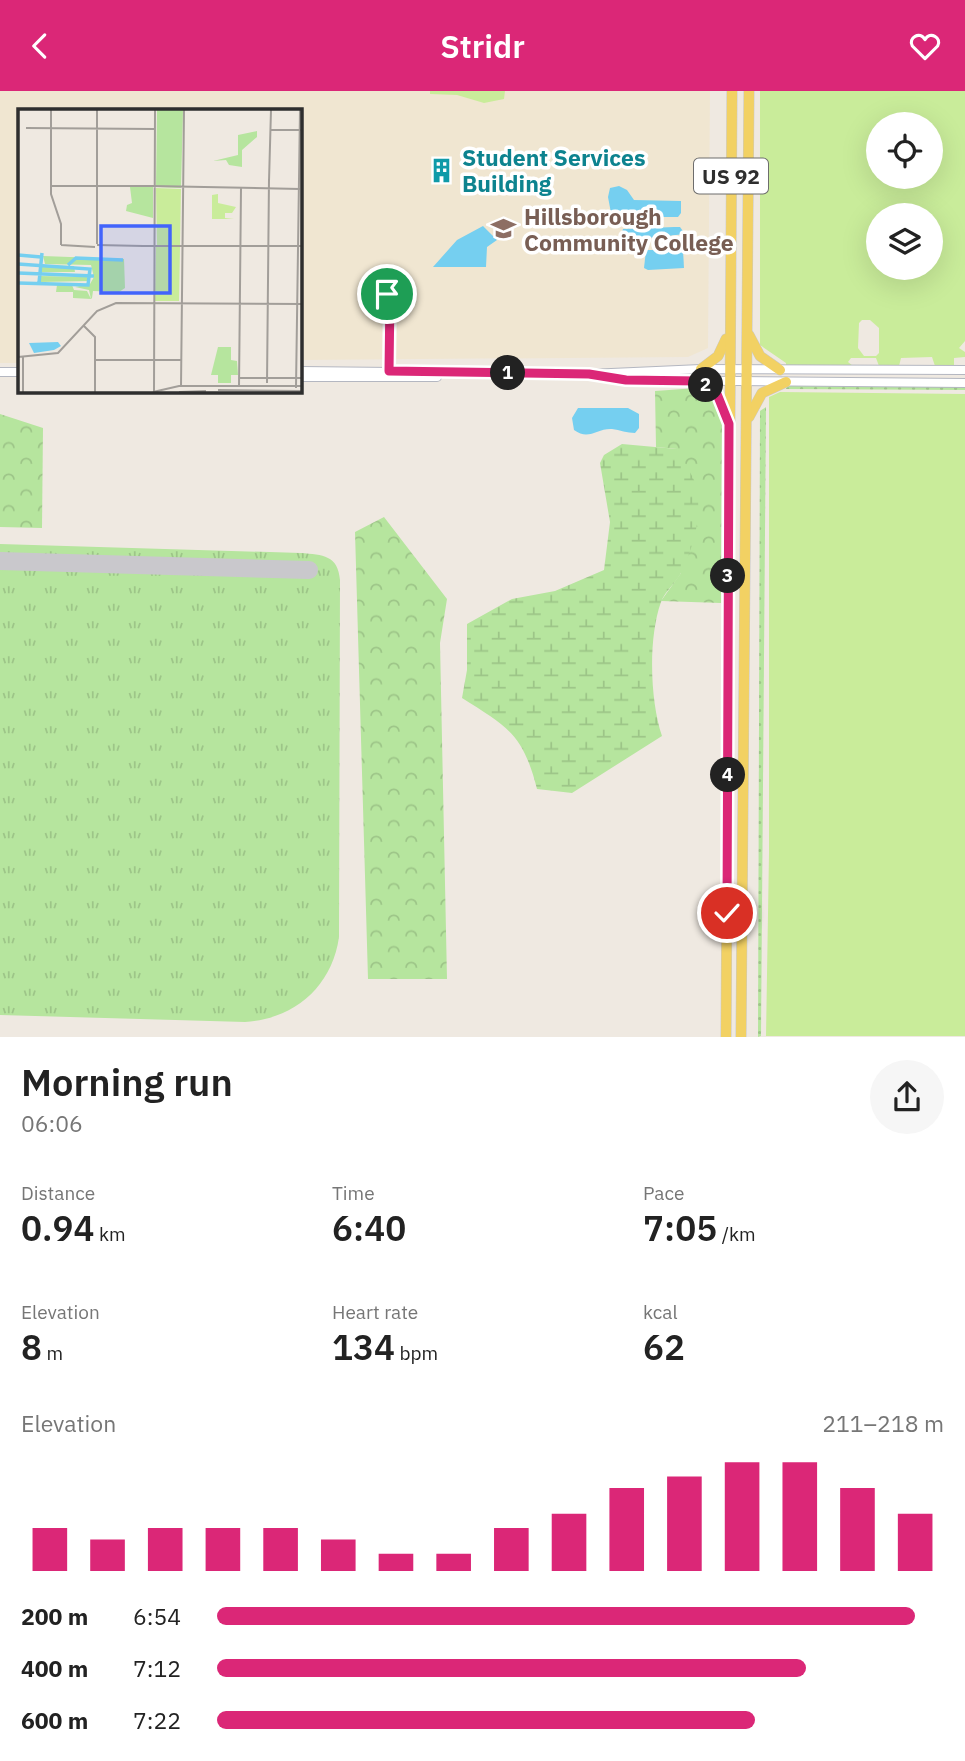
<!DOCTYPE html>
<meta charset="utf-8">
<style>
body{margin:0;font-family:"IBM Plex Sans",sans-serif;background:#f6f6f6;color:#222;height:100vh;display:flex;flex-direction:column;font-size:26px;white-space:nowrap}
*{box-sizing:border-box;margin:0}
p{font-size:23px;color:#767676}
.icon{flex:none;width:38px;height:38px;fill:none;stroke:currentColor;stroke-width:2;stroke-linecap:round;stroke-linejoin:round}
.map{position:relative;height:946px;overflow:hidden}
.panel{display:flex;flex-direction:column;background:#fff;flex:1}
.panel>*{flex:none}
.buttons{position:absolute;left:866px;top:21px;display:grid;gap:14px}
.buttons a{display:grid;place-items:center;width:77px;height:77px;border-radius:50%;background:#fff;box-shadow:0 7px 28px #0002;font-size:35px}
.pin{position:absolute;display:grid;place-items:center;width:60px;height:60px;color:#fff;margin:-30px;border:4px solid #fff;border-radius:50%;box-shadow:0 2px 7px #0007}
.km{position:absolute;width:35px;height:35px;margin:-18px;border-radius:50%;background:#222;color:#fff;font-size:19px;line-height:35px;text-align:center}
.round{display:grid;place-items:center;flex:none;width:74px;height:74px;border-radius:37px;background:#f6f6f6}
.summary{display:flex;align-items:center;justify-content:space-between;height:119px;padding:0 21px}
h1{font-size:38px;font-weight:600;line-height:52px}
.metrics{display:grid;grid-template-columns:repeat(3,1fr);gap:10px;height:119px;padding:7px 21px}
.metrics div{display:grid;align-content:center}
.metrics b{font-size:35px;font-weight:600}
.metrics small{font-size:19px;font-weight:400}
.metrics p{font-size:19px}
.chart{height:196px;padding:14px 21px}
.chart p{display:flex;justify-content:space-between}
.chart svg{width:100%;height:126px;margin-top:7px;stroke:#db2777;stroke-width:6}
ul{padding:0 21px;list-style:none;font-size:23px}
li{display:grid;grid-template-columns:112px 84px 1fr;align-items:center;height:52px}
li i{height:18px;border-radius:9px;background:#db2777}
header{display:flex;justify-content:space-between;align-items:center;height:91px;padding:0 21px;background:#db2777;color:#fff;font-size:32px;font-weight:600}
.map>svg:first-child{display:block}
.education{fill:#f0e6d1}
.grass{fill:url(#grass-tufts)}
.forest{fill:url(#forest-crowns)}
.wetland{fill:url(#wetland-marsh)}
.park{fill:url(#park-dots)}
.pitch{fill:#c9ec9a;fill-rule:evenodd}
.water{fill:#75cff0}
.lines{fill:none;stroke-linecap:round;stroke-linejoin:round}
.taxiway{stroke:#c9c8cc;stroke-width:18}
.minor-casing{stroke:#b4b7c1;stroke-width:8}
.tertiary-casing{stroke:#b4b7c1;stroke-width:10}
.primary-casing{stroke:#c9c9c9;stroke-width:11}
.minor{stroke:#fff;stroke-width:6}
.tertiary{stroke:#fff;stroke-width:8}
.primary{stroke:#f2d163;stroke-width:10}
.route-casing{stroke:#fff;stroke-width:14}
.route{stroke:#db2777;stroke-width:9}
.labels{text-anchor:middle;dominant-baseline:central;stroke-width:7;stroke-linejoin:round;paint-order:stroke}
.shield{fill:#fff;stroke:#6d6d6d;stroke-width:2}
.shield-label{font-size:21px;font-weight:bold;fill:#2e2e2e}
.culture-label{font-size:23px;font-weight:bold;fill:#0d838f;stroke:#fff;text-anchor:start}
.education-label{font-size:23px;font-weight:bold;fill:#785e54;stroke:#fff;text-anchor:start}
.inset-river{fill:none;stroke:#75cff0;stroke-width:3.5}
.inset-road{fill:none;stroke:#a29e99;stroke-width:2}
.view{fill:#4264fb;fill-opacity:0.15;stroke:#4264fb;stroke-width:3.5}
.inset-edge{fill:none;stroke:#2e2e2e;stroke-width:3.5}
</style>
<header><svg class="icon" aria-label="back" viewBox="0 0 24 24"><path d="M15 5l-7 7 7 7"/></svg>Stridr<svg class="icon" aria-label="heart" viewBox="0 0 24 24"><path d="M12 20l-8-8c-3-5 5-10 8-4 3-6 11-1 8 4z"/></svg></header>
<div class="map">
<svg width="965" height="946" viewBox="0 0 965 946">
<defs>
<pattern id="grass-tufts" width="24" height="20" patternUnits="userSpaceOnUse" patternTransform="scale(1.75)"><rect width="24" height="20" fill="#b6e59e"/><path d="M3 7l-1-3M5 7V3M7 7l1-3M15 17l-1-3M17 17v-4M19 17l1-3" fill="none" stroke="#9dc588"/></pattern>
<pattern id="forest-crowns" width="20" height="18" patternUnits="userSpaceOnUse" patternTransform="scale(1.75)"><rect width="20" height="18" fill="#b6e59e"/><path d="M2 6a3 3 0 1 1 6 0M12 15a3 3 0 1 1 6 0" fill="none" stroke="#9dc588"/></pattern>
<pattern id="wetland-marsh" width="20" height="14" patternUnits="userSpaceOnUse" patternTransform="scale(1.75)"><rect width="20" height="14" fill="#b6e59e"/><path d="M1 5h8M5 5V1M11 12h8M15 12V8" fill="none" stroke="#9dc588"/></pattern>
<pattern id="park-dots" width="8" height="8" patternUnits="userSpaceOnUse" patternTransform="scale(1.75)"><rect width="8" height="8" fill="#b6e59e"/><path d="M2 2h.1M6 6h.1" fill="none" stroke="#9dc588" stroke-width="1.8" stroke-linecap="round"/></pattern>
</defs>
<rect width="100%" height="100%" fill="#efe9e1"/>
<polygon class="education" points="0,0 710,0 708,257 688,266 299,269 299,19 19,19 19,272 0,272"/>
<path class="grass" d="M0,453L301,462C323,464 338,464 340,489L339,846C332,896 294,928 245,931L0,924V476L310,485L311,474L0,463Z"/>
<g class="forest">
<polygon points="697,297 714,305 722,324 721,512 661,510 681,482 677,358 656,356 655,300"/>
<polygon points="0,323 43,337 42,437 0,436"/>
<polygon points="384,426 447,508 440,552 447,888 368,888 355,441"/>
</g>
<path class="wetland" d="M622,353L677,358C683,370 693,384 697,397C703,423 693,456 682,480C677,491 665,500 661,511C648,547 650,610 662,645L572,702L537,698C523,643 508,636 462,607L467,579V533L512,508L555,500L604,479L610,431L600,372L604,364Z"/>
<g class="park">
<polygon points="787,295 965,296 965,299 786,298"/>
<polygon points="766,316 761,945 758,946 760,320"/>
</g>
<g class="pitch">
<polygon points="430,0 505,0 504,8 484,12 457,4 430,3"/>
<path d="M760,0H965V250L959,257L965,261V266L954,267V275H935L932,266L901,267L899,275H879L876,267H851L848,271L853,275H786V272L760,254ZM878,33H931V86H878ZM878,124H931V177H878ZM862,229H870L879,237V262L876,265H864L858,257L859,232Z"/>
<polygon points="780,301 965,303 965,945 766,945 769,762 769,306"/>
</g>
<g class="water">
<polygon points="619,95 627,99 634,109 681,110 681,122 678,126 616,126 611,122 608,106 610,97"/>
<polygon points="483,135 497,149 487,156 486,176 433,176 457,149"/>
<polygon points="674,136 680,136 685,143 640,148 621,145 623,138"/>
<polygon points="646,159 683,159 684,177 648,179 644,177"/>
<path d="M578,317H628L639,323V337L635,342C627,342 620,339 612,338C597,337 589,350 574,339L572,327Z"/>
</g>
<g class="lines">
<polyline class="taxiway" points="0,470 309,479"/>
<defs>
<g id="minor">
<circle cx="390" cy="195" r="9"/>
<polyline points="389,285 390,203"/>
</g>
<g id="tertiary">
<polyline points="299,280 589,283 701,278 965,279"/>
<polyline points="0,281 19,281"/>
<polyline points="601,285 627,289 965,292"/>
<polyline points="299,286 437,286"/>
</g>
<g id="primary">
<polyline points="749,244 760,265 780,279"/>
<polyline points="701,278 718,265 726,248"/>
<polyline points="698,290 717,303 725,323"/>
<polyline points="749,326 762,302 786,291"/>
<polyline points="726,946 732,0"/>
<polyline points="741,946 749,0"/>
</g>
</defs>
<use href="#minor" class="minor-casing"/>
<use href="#tertiary" class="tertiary-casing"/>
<use href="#primary" class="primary-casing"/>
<use href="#minor" class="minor"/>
<use href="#tertiary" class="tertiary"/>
<use href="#primary" class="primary"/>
</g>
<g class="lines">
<defs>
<polyline id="route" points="387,203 390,203 389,280 589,283 626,289 698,290 717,303 729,333 727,822"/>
</defs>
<use href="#route" class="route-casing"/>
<use href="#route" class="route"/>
</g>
<defs>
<symbol id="building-bare" viewBox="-9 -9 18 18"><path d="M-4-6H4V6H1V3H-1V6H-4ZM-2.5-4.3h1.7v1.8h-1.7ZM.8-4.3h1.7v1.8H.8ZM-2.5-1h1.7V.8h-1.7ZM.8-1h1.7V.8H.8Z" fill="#0f9aa8" stroke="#fff" stroke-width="2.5" paint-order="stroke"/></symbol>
<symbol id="university-bare" viewBox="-9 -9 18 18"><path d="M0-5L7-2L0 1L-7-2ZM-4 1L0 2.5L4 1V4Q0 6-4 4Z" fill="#8d6e63" stroke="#fff" stroke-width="2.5" paint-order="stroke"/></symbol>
</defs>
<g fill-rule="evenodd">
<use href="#building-bare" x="424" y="62" width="35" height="35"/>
<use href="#university-bare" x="486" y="120" width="35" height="35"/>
</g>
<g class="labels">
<rect class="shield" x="694" y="67.5" width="74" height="35" rx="5"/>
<g class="shield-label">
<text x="731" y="85">US 92</text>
</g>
<g class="culture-label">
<text x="462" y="66">Student Services<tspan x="462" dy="26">Building</tspan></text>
</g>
<g class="education-label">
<text x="524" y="125">Hillsborough<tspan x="524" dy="26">Community College</tspan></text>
</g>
</g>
<g transform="translate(18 18)">
<rect width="284" height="284" fill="#efe9e1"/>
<path d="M25,147L106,150L107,179L101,183L75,182L74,189L73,190L55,189V183H38L39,176H54L56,181L69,182L73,190L71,181L57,178L72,175L76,168L73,156L27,155ZM23,156L56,157L57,163H22ZM22,167L69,168L71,172L22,173Z" fill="#b6e59e"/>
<path d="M239,22V28L224,41V58L211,56L208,51L195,52L220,46V26Z" fill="#b6e59e"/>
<path d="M139,1H165L163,79L138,78ZM112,78H135V109L108,102L109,96L114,94ZM200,238H213V251L219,252L220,266H213V274H200V266H193Z" fill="#b6e59e"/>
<path d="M138,79L163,80L162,136H139ZM200,85V94L218,98L214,104H207V109L216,110H194V86ZM138,138H162L161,192H137Z" fill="#c9ec9a"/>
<path d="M40,233L43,237L36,241L16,244L11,234Z" fill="#75cff0"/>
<path class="inset-river" d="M0,146L23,148M0,155L72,160L70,176L0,174M50,156L58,149L105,151M0,164L76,167M21,174L24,144"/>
<path class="inset-road" d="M33,1V85L43,115V136M8,19L137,20M252,21H283M251,72L253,1M33,77H135M135,77L282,80M79,135V1M43,136L77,138M79,136L125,137M125,137H284M66,217L77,228V283M0,248L40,244L79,202L98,194L284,195M77,251H163M221,269H284M249,274L251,70M163,278L166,1M221,278L223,79M278,279L282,1M200,281L284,282M5,283V248M135,283L161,277H284M136,283L137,1M161,283L188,282"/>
<path class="view" d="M83,117H152V184H83Z"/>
<rect width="284" height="284" class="inset-edge"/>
</g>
</svg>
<div class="buttons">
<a><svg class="icon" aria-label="locate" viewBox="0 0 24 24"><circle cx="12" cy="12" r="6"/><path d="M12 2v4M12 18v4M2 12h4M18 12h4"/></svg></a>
<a><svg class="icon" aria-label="layers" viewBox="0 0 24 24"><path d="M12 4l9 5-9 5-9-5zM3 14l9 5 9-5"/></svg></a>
</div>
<div class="pin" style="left:387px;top:203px;background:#1e9e55"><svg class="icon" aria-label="arrive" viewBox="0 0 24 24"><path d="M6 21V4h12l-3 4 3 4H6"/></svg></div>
<div class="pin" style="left:727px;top:822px;background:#d93025"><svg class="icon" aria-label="check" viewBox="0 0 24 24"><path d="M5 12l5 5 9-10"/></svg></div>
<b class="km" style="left:508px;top:282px">1</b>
<b class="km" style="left:706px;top:294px">2</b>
<b class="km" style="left:728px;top:485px">3</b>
<b class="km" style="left:728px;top:684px">4</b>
</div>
<section class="panel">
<div class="summary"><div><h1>Morning run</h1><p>06:06</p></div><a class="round"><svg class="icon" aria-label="share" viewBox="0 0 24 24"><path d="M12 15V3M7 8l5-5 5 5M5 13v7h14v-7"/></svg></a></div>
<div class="metrics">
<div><p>Distance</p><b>0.94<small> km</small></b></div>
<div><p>Time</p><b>6:40</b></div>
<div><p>Pace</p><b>7:05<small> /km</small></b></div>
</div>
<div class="metrics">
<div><p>Elevation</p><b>8<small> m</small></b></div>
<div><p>Heart rate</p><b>134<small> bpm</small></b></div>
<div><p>kcal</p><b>62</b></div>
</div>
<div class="chart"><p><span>Elevation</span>211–218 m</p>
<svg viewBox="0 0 160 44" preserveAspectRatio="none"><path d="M5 44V29M15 44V33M25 44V29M35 44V29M45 44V29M55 44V33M65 44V38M75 44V38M85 44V29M95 44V24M105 44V15M115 44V11M125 44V6M135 44V6M145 44V15M155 44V24"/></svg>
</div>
<ul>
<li><b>200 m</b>6:54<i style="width:96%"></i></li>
<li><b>400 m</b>7:12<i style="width:81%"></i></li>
<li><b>600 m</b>7:22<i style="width:74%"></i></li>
</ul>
</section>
